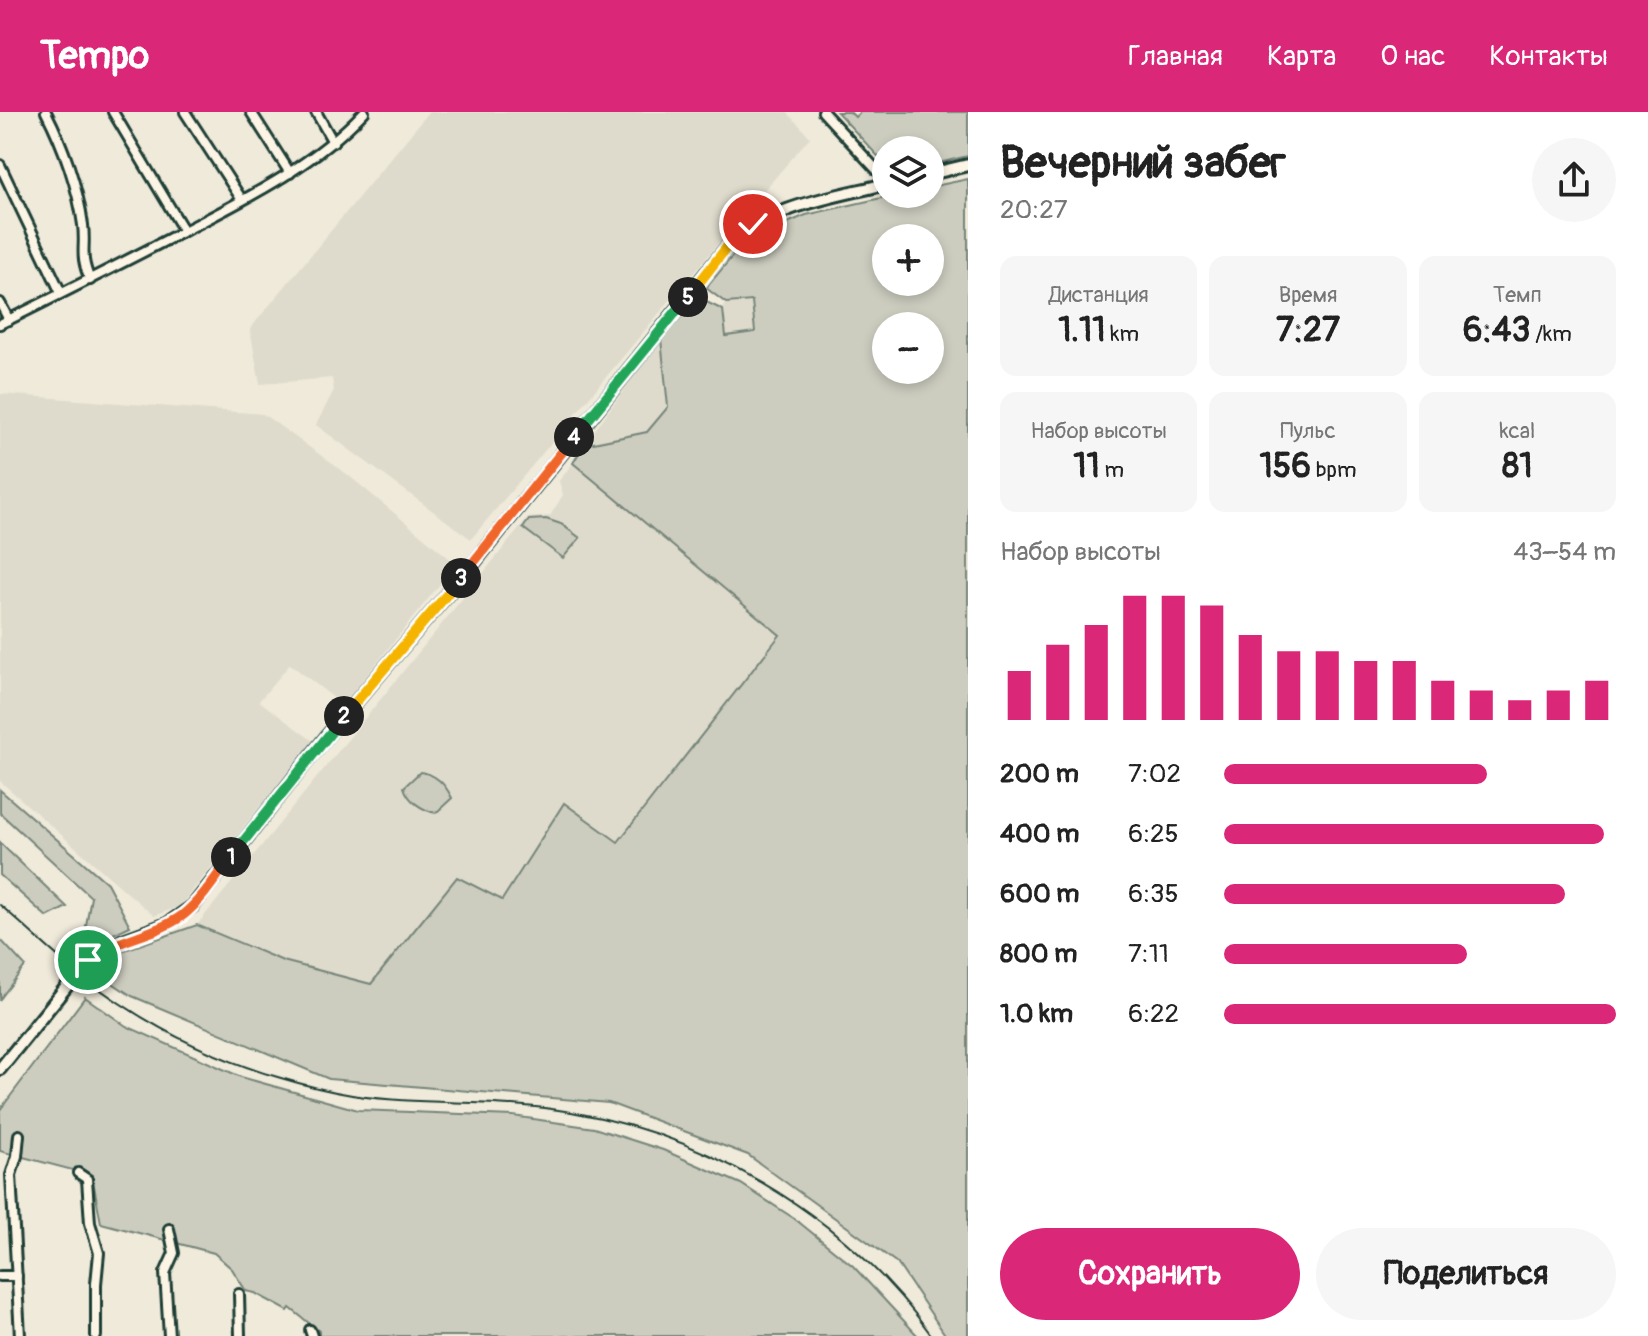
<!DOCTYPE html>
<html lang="ru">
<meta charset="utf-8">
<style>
body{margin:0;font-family:Pangolin,sans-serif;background:#f6f6f6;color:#222;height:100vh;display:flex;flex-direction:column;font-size:30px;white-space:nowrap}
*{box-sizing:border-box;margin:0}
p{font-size:26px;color:#767676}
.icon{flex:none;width:44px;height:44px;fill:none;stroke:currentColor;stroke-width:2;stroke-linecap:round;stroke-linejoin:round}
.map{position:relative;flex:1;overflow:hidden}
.panel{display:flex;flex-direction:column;background:#fff;width:680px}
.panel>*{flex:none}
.buttons{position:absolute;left:872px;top:24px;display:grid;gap:16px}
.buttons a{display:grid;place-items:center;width:72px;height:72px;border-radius:50%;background:#fff;box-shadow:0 4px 12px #0003;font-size:40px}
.pin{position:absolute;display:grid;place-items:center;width:68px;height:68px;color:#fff;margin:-34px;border:4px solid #fff;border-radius:50%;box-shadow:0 2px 8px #0007}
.km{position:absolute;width:40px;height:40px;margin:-20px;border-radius:50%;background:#222;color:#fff;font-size:22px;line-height:40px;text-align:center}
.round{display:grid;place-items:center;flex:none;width:84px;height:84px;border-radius:42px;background:#f6f6f6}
.headline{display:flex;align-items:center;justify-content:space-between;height:136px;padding:0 32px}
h1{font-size:44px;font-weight:700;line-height:60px}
.figures{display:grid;grid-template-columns:repeat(3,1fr);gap:12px;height:136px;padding:8px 32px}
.figures div{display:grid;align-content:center;border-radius:16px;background:#f6f6f6;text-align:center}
.figures b{font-size:34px;font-weight:700}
.figures small{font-size:22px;font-weight:400}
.figures p{font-size:22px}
.chart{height:224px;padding:16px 32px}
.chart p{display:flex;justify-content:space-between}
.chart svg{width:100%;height:144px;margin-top:8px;stroke:#db2777;stroke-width:6}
.primary-button{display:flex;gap:16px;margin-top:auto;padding:16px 32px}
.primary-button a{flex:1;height:92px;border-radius:48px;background:#db2777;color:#fff;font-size:32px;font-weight:700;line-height:92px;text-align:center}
.primary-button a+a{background:#f6f6f6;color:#222}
ul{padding:0 32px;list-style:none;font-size:26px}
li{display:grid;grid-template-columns:128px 96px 1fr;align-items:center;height:60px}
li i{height:20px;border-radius:10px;background:#db2777}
header{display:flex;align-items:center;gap:48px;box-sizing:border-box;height:112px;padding:0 40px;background:#db2777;color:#fff}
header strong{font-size:38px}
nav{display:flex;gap:44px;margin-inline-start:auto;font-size:28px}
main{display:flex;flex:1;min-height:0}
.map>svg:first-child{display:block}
.built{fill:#dedbcc}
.green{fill:#cccdbf;stroke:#76857a;stroke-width:2;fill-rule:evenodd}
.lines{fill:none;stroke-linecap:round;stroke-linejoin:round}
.minor-casing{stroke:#1f3d34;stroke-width:14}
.major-casing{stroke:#1f3d34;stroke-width:16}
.minor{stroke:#fcf5e5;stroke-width:8}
.major{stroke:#fcf5e5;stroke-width:10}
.rail{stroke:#1f3d34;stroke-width:2}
.split-1-casing{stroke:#fff;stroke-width:16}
.split-2-casing{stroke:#fff;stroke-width:16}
.split-3-casing{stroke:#fff;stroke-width:16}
.split-4-casing{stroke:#fff;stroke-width:16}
.split-5-casing{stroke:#fff;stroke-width:16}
.split-6-casing{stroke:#fff;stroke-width:16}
.split-1{stroke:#f0652b;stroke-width:10}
.split-2{stroke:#22a559;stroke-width:10}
.split-3{stroke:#f5b400;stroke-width:10}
.split-4{stroke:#f0652b;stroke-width:10}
.split-5{stroke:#22a559;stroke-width:10}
.split-6{stroke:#f5b400;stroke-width:10}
</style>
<header>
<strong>Tempo</strong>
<nav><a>Главная</a><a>Карта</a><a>О нас</a><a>Контакты</a></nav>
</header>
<main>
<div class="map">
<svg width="968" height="1224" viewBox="0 0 968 1224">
<rect width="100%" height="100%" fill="#efeada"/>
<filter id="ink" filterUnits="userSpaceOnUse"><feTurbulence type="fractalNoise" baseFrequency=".0125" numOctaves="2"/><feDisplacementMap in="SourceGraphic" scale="16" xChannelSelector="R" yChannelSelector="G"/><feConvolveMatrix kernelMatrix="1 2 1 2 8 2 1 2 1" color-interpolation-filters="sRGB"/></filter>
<g filter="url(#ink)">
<g class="built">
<polygon points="429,0 787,0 810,25 671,187 471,427 316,313 334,278 332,266 260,272 250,217"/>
<polygon points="752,188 756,220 726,224 723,198 726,191"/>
<polygon points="661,227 668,294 647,320 584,333"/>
<polygon points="0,282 263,302 348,363 456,452 343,593 290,552 259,589 313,629 180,794 154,804 0,669"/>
<polygon points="573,351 780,523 618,730 564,691 502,788 456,765 371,872 283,849 197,813 528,406 550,404 563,383 559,369"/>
</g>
<g class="green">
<polygon points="837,0 850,0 855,5 860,0 968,0 968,44 930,53 930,38 886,38 886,53"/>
<path d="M968,67V1224H946L897,1151L748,1043L609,991L329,967L132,884L96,860L125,838L197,813L283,849L371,872L457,765L502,788L564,691L618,730L780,523L573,351L584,333L647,320L668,295L661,227L698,186L723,198L726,224L755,220L752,189L726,191L706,176L745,129L806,103L899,82H930V75ZM886,126H930V170H886ZM886,214H930V258H886Z"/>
<polygon points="546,407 561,412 580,426 563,446 523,416 529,408"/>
<path d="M420,660C436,662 445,672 452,686L436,701C422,698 408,689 404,675Z"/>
<polygon points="0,678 107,771 130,814 107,825 85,819 91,785 0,701"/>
<polygon points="0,731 67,795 47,805 0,763"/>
<polygon points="0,827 25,854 0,887"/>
<polygon points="85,885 126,914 241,965 358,998 513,1004 594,1016 663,1038 741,1072 795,1107 853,1154 918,1224 319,1224 319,1219 290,1196 288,1199 255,1181 246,1179 232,1157 214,1141 101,1111 92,1063 0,1039 0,998"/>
</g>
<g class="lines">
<defs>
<g id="minor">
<path d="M46,0C63,33 78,75 83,113C86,137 79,142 90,168"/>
<polyline points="113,0 184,119"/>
<polyline points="185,0 242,88"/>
<polyline points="251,0 290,61"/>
<polyline points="316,0 333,30"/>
<polyline points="823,0 886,68"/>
<polyline points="0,53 61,181"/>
<polyline points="0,191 9,208"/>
<path d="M0,212C63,181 124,150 186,118C250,85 314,53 364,0"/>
<polyline points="19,1023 17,1044 11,1063 20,1224"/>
<polyline points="78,1061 87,1067 90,1111 99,1141 96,1172 96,1224"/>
<polyline points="0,1164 17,1164"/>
<polyline points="239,1182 240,1224"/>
<polyline points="310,1218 312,1224"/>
<polyline points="169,1224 165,1161 174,1141 169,1117"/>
</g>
<g id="major">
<polyline points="930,62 968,53"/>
<path d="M0,957L88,848L123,828L167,812L193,794L327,624L474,451L727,135C770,93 830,86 886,72"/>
</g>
</defs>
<use href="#minor" class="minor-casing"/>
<use href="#major" class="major-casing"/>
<use href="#minor" class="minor"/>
<use href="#major" class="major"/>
<path class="rail" d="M0,793C26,815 51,840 78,861C138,908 207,945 281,966C304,973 328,979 352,983C415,993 481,988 545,996C697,1015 843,1100 932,1224"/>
</g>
</g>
<g class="lines" filter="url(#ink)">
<defs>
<path id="split-1" d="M88,848C117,826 155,824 183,803C202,788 217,764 231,745"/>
<polyline id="split-2" points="231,745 344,604"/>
<polyline id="split-3" points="344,604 461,466"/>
<polyline id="split-4" points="461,466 574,325"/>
<polyline id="split-5" points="574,325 688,185"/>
<polyline id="split-6" points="688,185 727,135 753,112"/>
</defs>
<use href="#split-1" class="split-1-casing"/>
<use href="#split-2" class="split-2-casing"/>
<use href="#split-3" class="split-3-casing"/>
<use href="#split-4" class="split-4-casing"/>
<use href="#split-5" class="split-5-casing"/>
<use href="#split-6" class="split-6-casing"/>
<use href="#split-1" class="split-1"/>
<use href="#split-2" class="split-2"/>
<use href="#split-3" class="split-3"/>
<use href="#split-4" class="split-4"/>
<use href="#split-5" class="split-5"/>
<use href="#split-6" class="split-6"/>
</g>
</svg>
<div class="buttons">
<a><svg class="icon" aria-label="layers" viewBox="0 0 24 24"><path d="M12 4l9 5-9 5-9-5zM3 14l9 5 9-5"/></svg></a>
<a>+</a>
<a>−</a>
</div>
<div class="pin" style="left:88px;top:848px;background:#1e9e55"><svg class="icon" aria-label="arrive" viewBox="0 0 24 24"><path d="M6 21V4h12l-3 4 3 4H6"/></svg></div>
<div class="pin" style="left:753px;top:112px;background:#d93025"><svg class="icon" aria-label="check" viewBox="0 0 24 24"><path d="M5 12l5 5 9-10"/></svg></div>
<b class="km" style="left:231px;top:745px">1</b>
<b class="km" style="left:344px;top:604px">2</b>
<b class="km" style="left:461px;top:466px">3</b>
<b class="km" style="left:574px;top:325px">4</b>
<b class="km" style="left:688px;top:185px">5</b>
</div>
<section class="panel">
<div class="headline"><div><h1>Вечерний забег</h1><p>20:27</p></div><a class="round"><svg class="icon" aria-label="share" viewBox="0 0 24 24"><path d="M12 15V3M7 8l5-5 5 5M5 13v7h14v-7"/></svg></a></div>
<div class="figures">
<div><p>Дистанция</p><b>1.11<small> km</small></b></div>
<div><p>Время</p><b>7:27</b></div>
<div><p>Темп</p><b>6:43<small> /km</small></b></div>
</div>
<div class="figures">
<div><p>Набор высоты</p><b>11<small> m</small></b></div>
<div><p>Пульс</p><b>156<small> bpm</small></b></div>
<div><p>kcal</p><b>81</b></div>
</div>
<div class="chart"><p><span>Набор высоты</span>43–54 m</p>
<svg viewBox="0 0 160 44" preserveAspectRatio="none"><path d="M5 44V29M15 44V21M25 44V15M35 44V6M45 44V6M55 44V9M65 44V18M75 44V23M85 44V23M95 44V26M105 44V26M115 44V32M125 44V35M135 44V38M145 44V35M155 44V32"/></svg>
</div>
<ul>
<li><b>200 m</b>7:02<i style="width:67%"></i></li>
<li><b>400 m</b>6:25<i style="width:97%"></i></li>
<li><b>600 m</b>6:35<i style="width:87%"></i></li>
<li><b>800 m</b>7:11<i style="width:62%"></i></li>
<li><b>1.0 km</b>6:22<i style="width:100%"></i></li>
</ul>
<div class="primary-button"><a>Сохранить</a><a>Поделиться</a></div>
</section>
</main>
